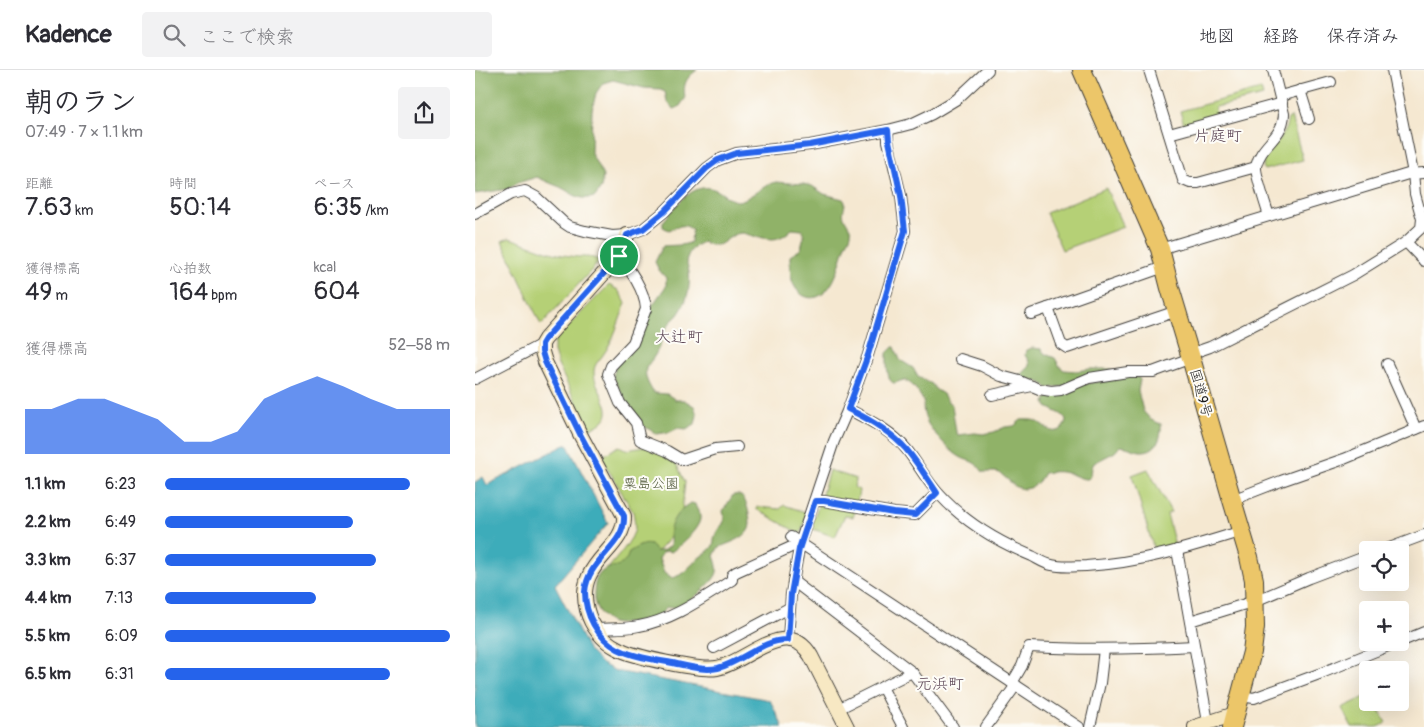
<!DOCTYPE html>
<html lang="ja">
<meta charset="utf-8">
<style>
body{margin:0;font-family:Pangolin,"Klee One",sans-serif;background:#f2f2f3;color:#2b2b33;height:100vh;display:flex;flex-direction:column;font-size:19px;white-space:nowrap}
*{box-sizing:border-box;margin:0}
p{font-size:16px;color:#7c7c81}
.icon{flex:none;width:28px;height:28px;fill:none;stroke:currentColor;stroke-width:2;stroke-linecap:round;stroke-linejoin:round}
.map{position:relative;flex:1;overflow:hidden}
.side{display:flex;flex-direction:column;background:#fff;width:475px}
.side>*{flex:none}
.tools{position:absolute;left:884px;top:471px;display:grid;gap:10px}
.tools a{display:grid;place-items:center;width:50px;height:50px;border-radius:5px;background:#fff;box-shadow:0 5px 20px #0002;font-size:25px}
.pin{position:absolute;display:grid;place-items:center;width:42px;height:42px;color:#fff;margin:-21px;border:2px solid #fff;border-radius:50%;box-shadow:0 1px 5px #0007}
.round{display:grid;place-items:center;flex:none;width:52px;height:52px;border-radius:5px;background:#f2f2f3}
.head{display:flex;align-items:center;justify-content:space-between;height:85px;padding:0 25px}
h1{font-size:28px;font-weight:600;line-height:38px}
.metrics{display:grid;grid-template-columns:repeat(3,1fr);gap:8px;height:85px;padding:5px 25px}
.metrics div{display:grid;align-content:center}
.metrics b{font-size:25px;font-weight:600}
.metrics small{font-size:14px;font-weight:400}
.metrics p{font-size:14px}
.chart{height:140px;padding:10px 25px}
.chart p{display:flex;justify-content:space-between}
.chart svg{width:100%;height:90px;margin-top:5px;fill:#2563eb;opacity:.7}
ul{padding:0 25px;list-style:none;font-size:16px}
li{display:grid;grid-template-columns:80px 60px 1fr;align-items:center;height:38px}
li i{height:12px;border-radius:6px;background:#2563eb}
header{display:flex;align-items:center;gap:30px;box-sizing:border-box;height:70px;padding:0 25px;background:#fff;border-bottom:1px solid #e1e1e2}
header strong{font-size:24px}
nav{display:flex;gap:28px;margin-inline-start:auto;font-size:18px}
.search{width:350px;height:45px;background:#f2f2f3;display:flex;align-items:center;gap:12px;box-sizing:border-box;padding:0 18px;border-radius:5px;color:#7c7c81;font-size:19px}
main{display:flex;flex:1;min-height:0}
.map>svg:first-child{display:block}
.green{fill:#b5d076;stroke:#687649}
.forest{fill:#90b267;stroke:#566742}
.water{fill:#3dacba;stroke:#2c646b}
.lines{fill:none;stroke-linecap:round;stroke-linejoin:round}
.street-casing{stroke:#3d3b37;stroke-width:12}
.secondary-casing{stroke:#3d3b37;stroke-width:16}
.highway-casing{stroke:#3d3b37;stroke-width:20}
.street{stroke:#fff;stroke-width:10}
.secondary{stroke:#f7e8c3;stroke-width:14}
.highway{stroke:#ecc669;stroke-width:18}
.route-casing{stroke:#fff;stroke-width:10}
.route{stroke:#2563eb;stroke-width:6}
.labels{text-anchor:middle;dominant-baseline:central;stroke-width:4;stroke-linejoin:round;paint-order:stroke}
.street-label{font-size:14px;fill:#1c1c1c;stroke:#fdfcf7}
.park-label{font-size:14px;fill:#525b3c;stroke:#fdfcf7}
.quarter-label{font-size:16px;fill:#5e4858;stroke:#fdfcf7}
</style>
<header>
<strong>Kadence</strong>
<div class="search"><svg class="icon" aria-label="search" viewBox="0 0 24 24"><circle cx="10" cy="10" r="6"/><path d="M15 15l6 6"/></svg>ここで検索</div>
<nav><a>地図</a><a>経路</a><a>保存済み</a></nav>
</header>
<main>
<section class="side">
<div class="head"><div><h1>朝のラン</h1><p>07:49 · 7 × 1.1 km</p></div><a class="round"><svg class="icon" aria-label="share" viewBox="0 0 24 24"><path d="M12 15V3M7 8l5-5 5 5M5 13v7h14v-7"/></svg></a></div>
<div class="metrics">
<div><p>距離</p><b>7.63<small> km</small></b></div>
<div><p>時間</p><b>50:14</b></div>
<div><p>ペース</p><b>6:35<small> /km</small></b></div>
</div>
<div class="metrics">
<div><p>獲得標高</p><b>49<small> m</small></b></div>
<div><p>心拍数</p><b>164<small> bpm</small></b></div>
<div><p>kcal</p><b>604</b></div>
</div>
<div class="chart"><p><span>獲得標高</span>52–58 m</p>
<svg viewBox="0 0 160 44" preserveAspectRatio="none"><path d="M0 44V22L10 22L20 17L30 17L40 22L50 27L60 38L70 38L80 33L90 17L100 11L110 6L120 11L130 17L140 22L150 22L160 22V44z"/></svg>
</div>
<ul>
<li><b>1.1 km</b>6:23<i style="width:86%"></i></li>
<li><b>2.2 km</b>6:49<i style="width:66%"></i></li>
<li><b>3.3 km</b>6:37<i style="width:74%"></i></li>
<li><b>4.4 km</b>7:13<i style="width:53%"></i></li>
<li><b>5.5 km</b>6:09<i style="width:100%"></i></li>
<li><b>6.5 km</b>6:31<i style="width:79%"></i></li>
</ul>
</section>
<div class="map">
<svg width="949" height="657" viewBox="0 0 949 657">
<rect width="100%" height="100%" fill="#fdfcf7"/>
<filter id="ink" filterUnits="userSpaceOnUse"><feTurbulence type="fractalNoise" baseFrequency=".02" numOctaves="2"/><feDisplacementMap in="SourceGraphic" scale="10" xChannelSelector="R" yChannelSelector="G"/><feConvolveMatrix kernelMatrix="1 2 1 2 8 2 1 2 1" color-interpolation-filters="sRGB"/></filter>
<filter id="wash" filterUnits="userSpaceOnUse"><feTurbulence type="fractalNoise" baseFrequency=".0096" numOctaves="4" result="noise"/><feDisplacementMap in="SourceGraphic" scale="20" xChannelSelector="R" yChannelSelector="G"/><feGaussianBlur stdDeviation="1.12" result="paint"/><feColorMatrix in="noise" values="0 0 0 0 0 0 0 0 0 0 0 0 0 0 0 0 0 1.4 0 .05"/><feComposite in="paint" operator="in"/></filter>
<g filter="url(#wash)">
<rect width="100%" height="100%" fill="#f5e8d1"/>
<g class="green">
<polygon points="786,19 788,26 741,37 740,39 742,46 709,55 705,41"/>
<path d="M816,47L828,90L789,100C785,86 797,78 805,68C809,62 812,56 813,49Z"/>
<polygon points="631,118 648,157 587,180 571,143"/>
<path d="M34,168C54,174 74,184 95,186C104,188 117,185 125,191L66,255L27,171Z"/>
<path d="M134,215L143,220L151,233C144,250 139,270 128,285C124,291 119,294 119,302C119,319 141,339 128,351C124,355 119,357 114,359L83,295L79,282V273L83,266Z"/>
<path d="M144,376L152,380L174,376L199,389L210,412L207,440L195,467L165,501L124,510C133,497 154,476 159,462C161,455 159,448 158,442L126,387Z"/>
<polygon points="673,399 696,442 692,444 700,476 679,480 657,405"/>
<polygon points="354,400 381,409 379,417 384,420 382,433 346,428"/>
<polygon points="344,434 382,438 378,447 370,445 360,467 335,458"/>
<polygon points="309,435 333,443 325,464 281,439 282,437 305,439"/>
<polygon points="892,626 892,632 901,633 911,653 903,657 877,657 867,638"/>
</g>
<g class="forest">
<path d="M0,0H222C210,9 208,14 210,29L204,37L198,39L192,31L190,22L186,19L169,18L138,10L128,13L121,23L117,40L116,83L128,106L126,118L120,127C103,131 99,124 85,117C77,114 70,111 62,107L42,113L33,119L0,124Z"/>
<path d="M301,112L328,114L337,116L349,124L368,129L370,132C370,138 367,142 369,147C371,153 377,158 376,164C375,168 372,172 371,175C365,190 363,209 351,221C336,236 319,224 316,206C315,200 315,193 315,186L326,179L329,165L327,160L317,159C302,173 296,169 278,166C274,165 270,163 267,163C250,164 250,182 228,172C218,176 214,181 211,191C218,208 214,231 202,246C200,248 196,251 194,254C188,262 186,276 180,285C178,289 173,294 171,298C169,307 174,316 179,323L192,324L201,330H209L219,336L222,345L220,354L211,359L203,358L195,362L182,364L167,355L144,319L138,307L141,295L162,274L166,267L174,240L191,216V208L184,200L180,192L188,176C196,175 210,176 216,172L217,160C209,152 203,157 194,160L188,157V152C201,136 220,108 243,121C249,124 255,131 263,131C272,131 289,114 301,112Z"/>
<path d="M418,277H420L425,290L438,298L443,307L457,314L460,319L468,324L472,331L477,335L481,362L483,365L500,363L508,364L519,362L530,357L539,356L546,350C551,350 558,349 563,352C567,354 572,359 577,361C585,363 590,357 591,349L586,344L572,337L570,333L572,328L602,315L658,306L664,308L665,310L663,321L668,341L676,350L686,354C687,368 682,382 665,381C658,380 652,376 645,376L640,382L619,393L617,397L616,406L613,409C606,409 604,407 598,405C588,401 579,401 569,403L564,411L560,415L555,418L548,419L541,417L525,403L520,402H508C498,388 493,393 482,385C475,381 455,359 452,352C449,346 447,338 449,332C445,325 438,313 431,311C426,309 423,313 419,313C411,312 412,289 412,283Z"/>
<path d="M557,278L566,279L570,284L580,288L585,297L589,300L601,301L615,299H636L637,300L591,316L573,318C564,309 558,312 547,308L546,304L554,296V292L550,285L551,280Z"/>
<path d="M258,425C260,425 263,424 266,426C272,429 277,453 274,459C269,470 252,473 243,478L239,486C241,491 243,497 242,502C240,513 212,533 203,539C200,538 194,537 191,538C188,540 187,544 183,546C174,550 146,556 137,553C128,550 120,538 119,529C119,522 119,512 123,506C133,491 149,503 154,482C159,479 169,472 175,475C176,475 180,481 181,481H187L195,476C196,470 194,464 195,459C198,448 206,437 216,433L220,434C221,439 226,444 225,449C224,459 204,477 196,482L192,481L187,483L184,489L189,503L196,508C209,506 215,495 225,487C229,484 234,481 237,477C240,473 238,470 240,466C244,453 252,458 248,441Z"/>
</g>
<polygon class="water" points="92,374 133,453 80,515 114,581 127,594 141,601 295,630 308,657 0,657 0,412 8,407 12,415"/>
</g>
<g filter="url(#ink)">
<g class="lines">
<defs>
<g id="street">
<polyline points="674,0 708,110 715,113 723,113 781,97"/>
<polyline points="825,20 834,49"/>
<polyline points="805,26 856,12"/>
<polyline points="694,64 807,33"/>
<polyline points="0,144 36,124 50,121 61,127 89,153 95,157 110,161 137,166 152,165 168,159 189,142 232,98 243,90 262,83 335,75 413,60 436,54 457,44 482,29 513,0"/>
<path d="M794,146C791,136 780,104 781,96C786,74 808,68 809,44L798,0"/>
<polyline points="931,172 949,191"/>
<polyline points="685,179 933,104 949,103"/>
<path d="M144,186C155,199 170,221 171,239L158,273L136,296L133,304L145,333L161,353L165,370L192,381L207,390L240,379L262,377"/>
<polyline points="573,238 586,274 592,278 702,241"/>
<polyline points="556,244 689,197"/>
<polyline points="715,284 735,277 878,205 931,172 946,158 947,149 940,124 938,103 917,0"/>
<polyline points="485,289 507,296 526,306 545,311 564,319 576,321 586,320 614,308 653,302 678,302 716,288"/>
<polyline points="912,294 941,359"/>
<polyline points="0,309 67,274"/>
<polyline points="517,325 557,316"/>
<path d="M373,339C394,350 417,361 432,380C443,394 451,410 463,423C489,452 521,471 557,486C563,489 570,494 577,495C588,498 601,496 611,496C665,493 716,477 767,461"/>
<polyline points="757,430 806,411 869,389 949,356"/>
<polyline points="340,431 349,431 419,443 440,445 462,423"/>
<polyline points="316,467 604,657"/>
<polyline points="702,480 733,652"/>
<polyline points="909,480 949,465"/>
<polyline points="318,511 437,602 478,657"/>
<polyline points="715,551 780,531 834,508 892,486"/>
<path d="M121,559C135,558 150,559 164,556C198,550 228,528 257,510V505L261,502L325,473"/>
<polyline points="313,570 316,524 325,473 359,371 373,339 393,285 430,161 426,126 413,71 413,60"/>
<polyline points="925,572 949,562"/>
<polyline points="239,578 314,538"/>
<path d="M537,613L547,596L554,577C609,580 664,579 719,576"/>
<polyline points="407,617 428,657"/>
<polyline points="765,626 779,628 844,604 923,572"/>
<polyline points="363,639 437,602"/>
<polyline points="511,657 541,615"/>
<polyline points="615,657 625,613 629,579"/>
</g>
<g id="secondary">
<path d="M152,165L147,183L70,269L67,274V282L70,292L106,366L149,446C151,481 99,491 112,540C116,556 128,571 142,578C158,587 224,601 242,598C271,593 312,545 336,586L372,657"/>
<polyline points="720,657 760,644"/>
</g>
<polyline id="highway" points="607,0 685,179 695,218 716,288 757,430 774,487 779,510 780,557 777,582 757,657"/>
</defs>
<use href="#street" class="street-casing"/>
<use href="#secondary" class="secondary-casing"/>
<use href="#highway" class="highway-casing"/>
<use href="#street" class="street"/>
<use href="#secondary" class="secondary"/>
<use href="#highway" class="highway"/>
</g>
</g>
<g class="lines" filter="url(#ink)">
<defs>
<path id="route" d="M413,60L414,71L426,126L430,161L393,285L373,339C394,349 415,361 431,379C442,392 452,408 462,423L440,445L419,443L349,431H340L324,479L316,524L313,570C287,569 268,592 243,598C228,601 212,596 198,593C180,590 159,587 143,579C122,568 110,544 110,522C112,489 151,476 149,446L106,366L70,292L67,282V274L70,269L147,183L152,165L168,159L189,142L232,98L243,90L262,83L335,75Z"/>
</defs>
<use href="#route" class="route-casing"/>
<use href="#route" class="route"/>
</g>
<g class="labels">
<g class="street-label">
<text transform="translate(726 323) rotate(74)">国道9号</text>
</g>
<g class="park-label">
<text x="176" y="413">粟島公園</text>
</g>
<g class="quarter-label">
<text x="743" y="66">片庭町</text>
<text x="204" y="267">大辻町</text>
<text x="465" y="614">元浜町</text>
</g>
</g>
</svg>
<div class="tools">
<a><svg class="icon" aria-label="locate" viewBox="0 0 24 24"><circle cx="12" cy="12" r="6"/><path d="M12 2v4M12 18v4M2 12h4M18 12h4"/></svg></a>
<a>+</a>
<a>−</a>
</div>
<div class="pin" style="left:144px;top:186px;background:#1e9e55"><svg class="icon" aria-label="arrive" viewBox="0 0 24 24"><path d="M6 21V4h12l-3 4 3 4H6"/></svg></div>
</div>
</main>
